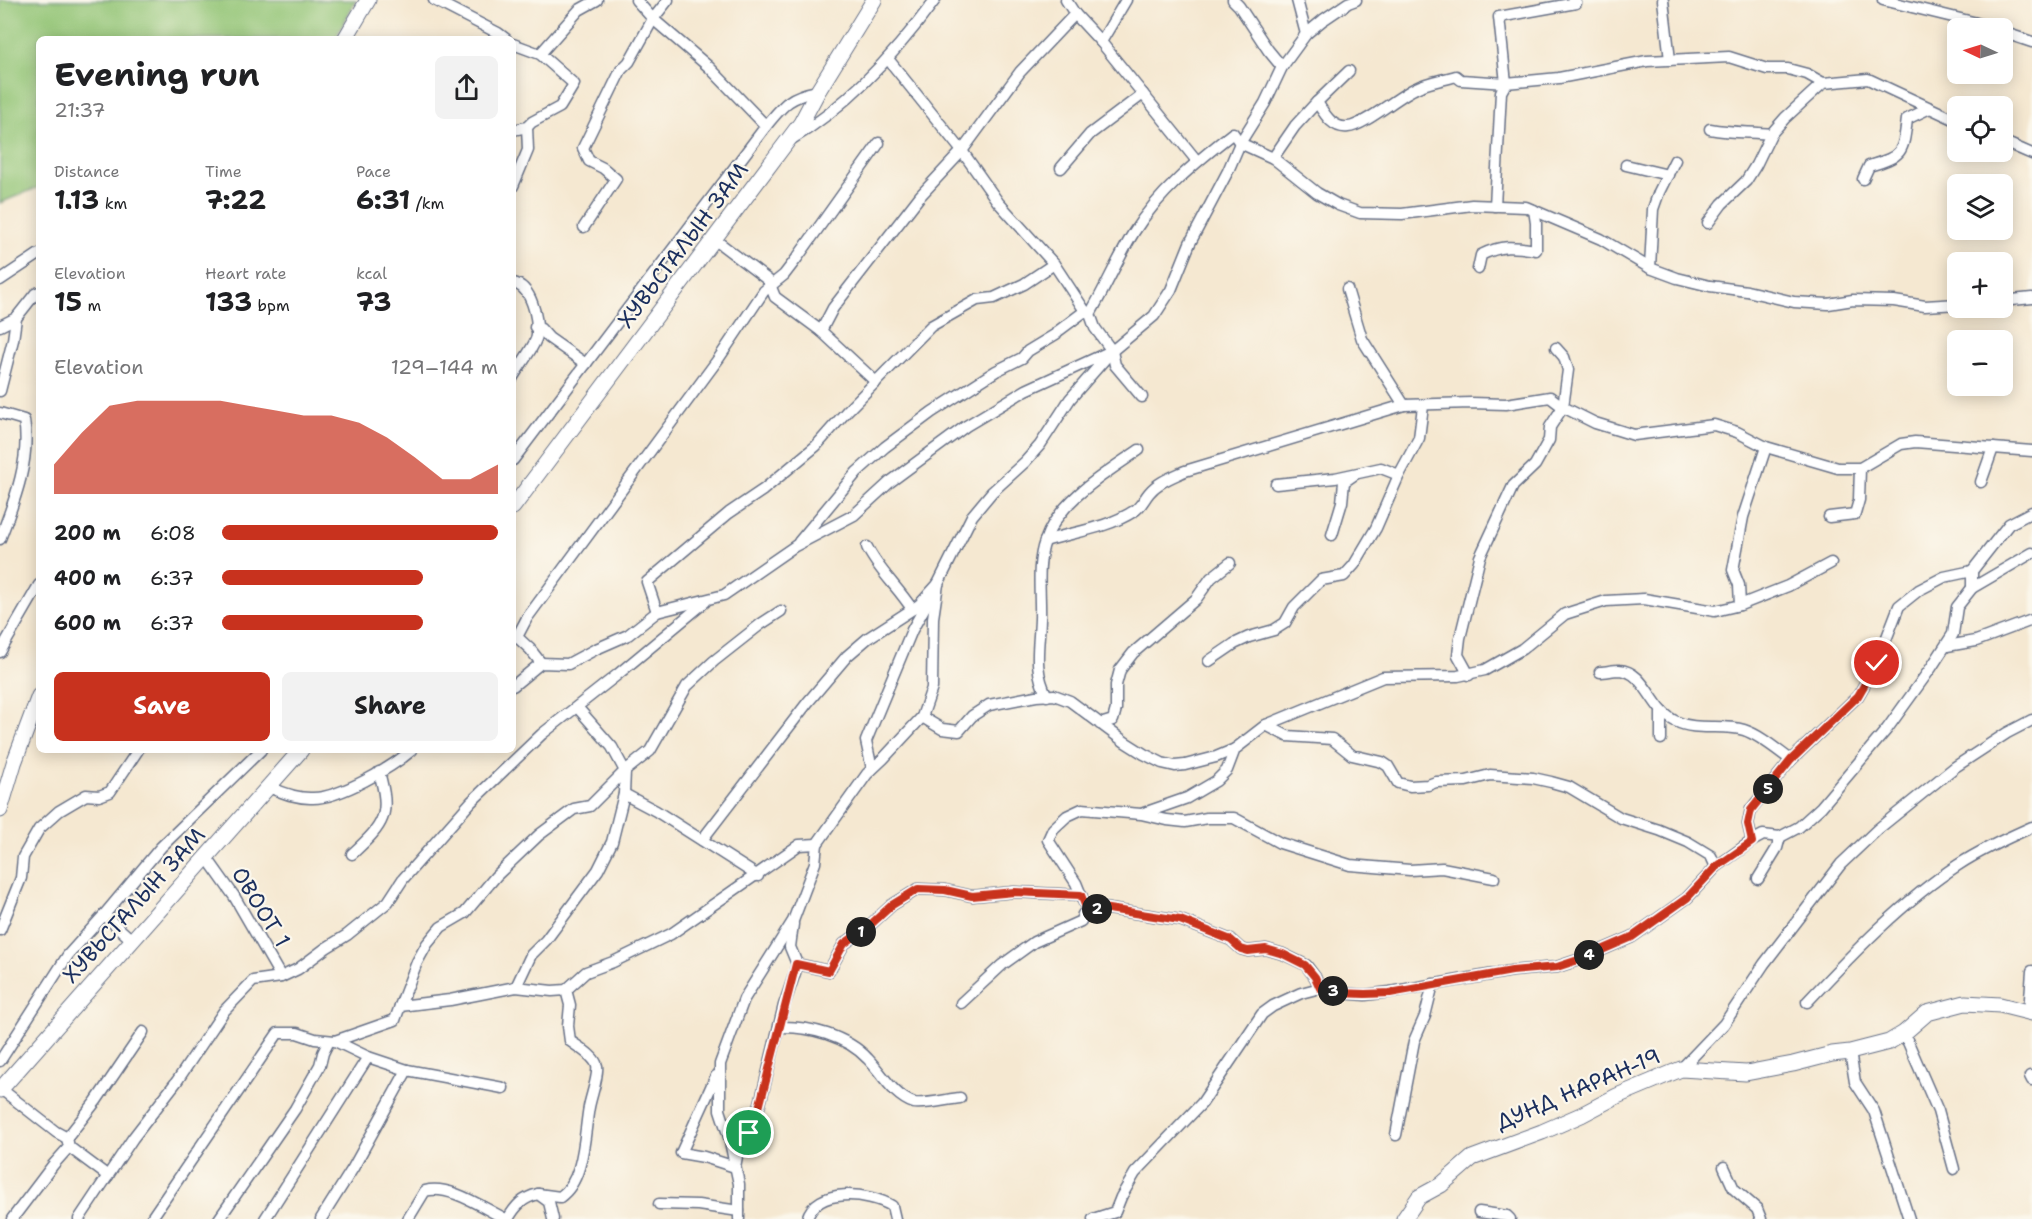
<!DOCTYPE html>
<meta charset="utf-8">
<style>
body{margin:0;font-family:"Shantell Sans",sans-serif;background:#f2f2f2;color:#202124;height:100vh;display:flex;flex-direction:column;font-size:22px;white-space:nowrap}
*{box-sizing:border-box;margin:0}
p{font-size:20px;color:#757577}
.icon{flex:none;width:33px;height:33px;fill:none;stroke:currentColor;stroke-width:2;stroke-linecap:round;stroke-linejoin:round}
.map{position:relative;flex:1;overflow:hidden}
.panel{position:absolute;left:36px;top:36px;width:480px;height:717px;display:flex;flex-direction:column;background:#fff;border-radius:9px;box-shadow:0 3px 15px #0003}
.panel>*{flex:none}
.needle{width:39px;rotate:274deg}
.tools{position:absolute;left:1947px;top:18px;display:grid;gap:12px}
.tools a{display:grid;place-items:center;width:66px;height:66px;border-radius:9px;background:#fff;box-shadow:0 3px 15px #0003;font-size:30px}
.pin{position:absolute;display:grid;place-items:center;width:51px;height:51px;color:#fff;margin:-26px;border:3px solid #fff;border-radius:50%;box-shadow:0 2px 6px #0007}
.km{position:absolute;width:30px;height:30px;margin:-15px;border-radius:50%;background:#222;color:#fff;font-size:16px;line-height:30px;text-align:center}
.round{display:grid;place-items:center;flex:none;width:63px;height:63px;border-radius:9px;background:#f2f2f2}
.headline{display:flex;align-items:center;justify-content:space-between;height:102px;padding:0 18px}
h1{font-size:33px;font-weight:700;line-height:45px}
.metrics{display:grid;grid-template-columns:repeat(3,1fr);gap:9px;height:102px;padding:6px 18px}
.metrics div{display:grid;align-content:center}
.metrics b{font-size:26px;font-weight:700}
.metrics small{font-size:16px;font-weight:400}
.metrics p{font-size:16px}
.chart{height:168px;padding:12px 18px}
.chart p{display:flex;justify-content:space-between}
.chart svg{width:100%;height:108px;margin-top:6px;fill:#c8321e;opacity:.7}
.button{display:flex;gap:12px;margin-top:auto;padding:12px 18px}
.button a{flex:1;height:69px;border-radius:9px;background:#c8321e;color:#fff;font-size:24px;font-weight:700;line-height:69px;text-align:center}
.button a+a{background:#f2f2f2;color:#202124}
ul{padding:0 18px;list-style:none;font-size:20px}
li{display:grid;grid-template-columns:96px 72px 1fr;align-items:center;height:45px}
li i{height:15px;border-radius:8px;background:#c8321e}
.map>svg:first-child{display:block}
.green{fill:#92c475;stroke:#567a6a;stroke-width:1.5}
.lines{fill:none;stroke-linecap:round;stroke-linejoin:round}
.street-casing{stroke:#677086;stroke-width:13}
.secondary-casing{stroke:#677086;stroke-width:17}
.street{stroke:#fff;stroke-width:10}
.secondary{stroke:#fff;stroke-width:15}
.route-casing{stroke:#fff;stroke-width:12}
.route{stroke:#c8321e;stroke-width:8}
.labels{text-anchor:middle;dominant-baseline:central;stroke-width:4.5;stroke-linejoin:round;paint-order:stroke}
.street-label{font-size:22px;fill:#1b2f5e;stroke:#fbf7ec}
</style>
<div class="map">
<svg width="2032" height="1219" viewBox="0 0 2032 1219">
<rect width="100%" height="100%" fill="#fbf7ec"/>
<filter id="ink" filterUnits="userSpaceOnUse"><feTurbulence type="fractalNoise" baseFrequency=".0167" numOctaves="2"/><feDisplacementMap in="SourceGraphic" scale="12" xChannelSelector="R" yChannelSelector="G"/><feConvolveMatrix kernelMatrix="1 2 1 2 8 2 1 2 1" color-interpolation-filters="sRGB"/></filter>
<filter id="wash" filterUnits="userSpaceOnUse"><feTurbulence type="fractalNoise" baseFrequency=".008" numOctaves="4" result="noise"/><feDisplacementMap in="SourceGraphic" scale="24" xChannelSelector="R" yChannelSelector="G"/><feGaussianBlur stdDeviation="1.35" result="paint"/><feColorMatrix in="noise" values="0 0 0 0 0 0 0 0 0 0 0 0 0 0 0 0 0 1.4 0 .05"/><feComposite in="paint" operator="in"/></filter>
<g filter="url(#wash)">
<rect width="100%" height="100%" fill="#f5e8d1"/>
<polygon class="green" points="0,0 356,0 335,39 39,39 39,187 0,203"/>
</g>
<g filter="url(#ink)">
<g class="lines">
<defs>
<g id="street">
<polyline points="434,0 498,33 506,39"/>
<path d="M636,0L653,19L709,67L766,126C784,104 790,96 818,91"/>
<polyline points="1066,0 1075,14 1101,42 1197,161"/>
<polyline points="1233,0 1239,6 1268,50 1282,67"/>
<polyline points="1297,0 1306,34"/>
<polyline points="1663,0 1670,60"/>
<polyline points="1883,0 1973,22 1992,28"/>
<polyline points="1576,3 1499,17 1506,83 1559,78 1647,61 1729,57 1767,69 1788,69 1807,74 1823,83 1868,79 1958,121"/>
<polyline points="2002,32 2032,42"/>
<polyline points="1101,42 1126,0"/>
<polyline points="513,44 540,54 574,84 560,107 532,122 527,127 513,130"/>
<polyline points="540,54 579,10 597,0"/>
<polyline points="888,59 962,151 998,202 1054,264 1085,311 1090,314 1095,328 1112,351 1115,365 1142,397"/>
<polyline points="1317,102 1349,71"/>
<path d="M1710,129C1731,133 1750,132 1771,134"/>
<path d="M792,139C849,105 896,53 935,0"/>
<polyline points="2002,141 2032,154"/>
<path d="M1273,158L1295,126L1317,102C1324,113 1332,129 1348,127C1364,126 1398,96 1416,88C1428,82 1443,80 1456,76L1461,80L1506,83L1501,92L1495,206"/>
<polyline points="1626,165 1668,175"/>
<polyline points="1061,168 1090,134 1143,94"/>
<path d="M1863,179L1869,166C1903,156 1903,153 1907,119L1930,108"/>
<polyline points="513,186 528,150 527,127"/>
<polyline points="1708,223 1722,204 1746,181 1756,165 1771,134 1785,118 1823,83"/>
<polyline points="584,227 616,179 603,168 589,161 583,148 621,70 629,62 653,19 668,0"/>
<polyline points="714,239 768,280 775,297 821,331"/>
<polyline points="1650,268 1653,209 1659,192 1675,160"/>
<path d="M1478,269L1481,255C1501,245 1513,246 1536,250V223L1534,210"/>
<polyline points="0,280 39,254"/>
<path d="M513,283C532,286 538,319 537,335C537,343 518,368 513,377"/>
<polyline points="1347,289 1362,339 1404,405"/>
<polyline points="2002,301 2032,298"/>
<path d="M1090,314C1106,287 1118,258 1134,232C1158,193 1197,161 1233,133L1240,143L1273,158L1317,193L1338,205L1360,213L1402,214L1472,205L1526,207L1601,239L1650,268L1677,278L1710,286L1747,291L1794,302L1828,304L1853,300L1894,301L1925,306L1958,304"/>
<polyline points="0,326 16,318 35,294 39,292"/>
<polyline points="535,327 541,329 549,338 586,364"/>
<polyline points="876,382 821,331 833,308 920,196 962,151 1020,72 1075,14"/>
<polyline points="0,391 13,340 16,318"/>
<path d="M0,413L24,420C31,460 14,502 0,539"/>
<polyline points="513,460 766,126"/>
<polyline points="1981,482 1993,448"/>
<polyline points="1276,484 1335,478 1381,468 1399,475"/>
<polyline points="1829,517 1855,514 1859,500 1860,468"/>
<polyline points="1332,535 1342,502 1344,482 1354,475"/>
<path d="M1045,541C1074,532 1108,528 1134,511C1141,507 1144,499 1149,493C1158,482 1172,477 1185,471L1404,405L1471,403L1506,404L1550,397L1563,407L1595,423L1634,435L1714,425L1737,432L1766,447L1838,468H1860L1901,444L1915,442L2032,451"/>
<polyline points="799,542 857,472 885,447 932,412 996,371 1022,358 1028,351 1056,334 1057,332 1085,311"/>
<path d="M867,547C878,570 898,587 912,609"/>
<polyline points="1972,571 2009,524 2032,512"/>
<polyline points="1740,605 1739,585 1733,570 1743,517 1766,447"/>
<polyline points="657,612 647,582 729,513 763,490 816,446 847,411 931,326 977,300 994,298 1024,284 1054,264"/>
<polyline points="1947,646 1976,641 2032,620"/>
<polyline points="0,652 39,585"/>
<polyline points="1209,661 1234,644 1249,637 1274,630 1285,623 1294,607 1321,580 1344,576 1354,565 1376,528 1399,475 1419,438 1423,406"/>
<polyline points="541,663 530,649 517,637 527,618 719,358 764,291 784,275 797,258 879,143"/>
<path d="M1600,672C1606,672 1613,670 1619,670C1646,671 1650,709 1675,721C1697,732 1721,723 1744,730C1760,735 1777,750 1791,760"/>
<polyline points="1469,675 1458,655 1460,638 1480,557 1513,486 1535,465 1549,440 1550,427 1563,407 1568,370 1564,357 1556,348"/>
<polyline points="513,686 541,663 568,664 596,649 628,635 657,612 724,595 795,546 854,515 890,482 966,426 1026,390 1109,352"/>
<path d="M1047,696C1033,669 1039,648 1040,619C1041,595 1036,565 1045,541C1059,500 1106,473 1139,450"/>
<polyline points="1661,713 1661,739"/>
<polyline points="922,717 942,729 959,731 972,716 989,705 1036,696 1054,695 1070,701 1125,742 1144,754 1162,763 1175,766 1185,765 1216,757 1235,749 1266,725 1383,677 1458,676 1485,670 1522,649 1565,614 1606,601 1644,599 1715,611 1740,605 1788,586 1831,563"/>
<polyline points="1100,724 1113,720 1116,709 1116,685 1120,670 1133,653 1196,599 1211,578 1230,563"/>
<polyline points="1266,725 1287,736 1332,739 1352,755 1382,762 1388,766 1398,783 1410,786 1428,785 1436,782 1466,781 1490,775 1533,778 1551,782 1569,787 1621,818 1659,830 1688,842 1711,856 1716,867"/>
<path d="M268,787C282,792 297,799 313,798C340,798 391,768 412,750"/>
<polyline points="624,794 656,811 758,876"/>
<polyline points="1144,813 1187,798 1216,781 1227,770 1235,749"/>
<polyline points="702,840 808,702 847,656 868,638 919,605 938,584 912,630 866,741 872,769"/>
<polyline points="1752,841 1748,824 1751,809 1791,760 1858,696 1877,663 1899,606 1919,590 1944,577 1972,571 1972,588"/>
<path d="M352,854C385,824 391,815 379,772"/>
<polyline points="207,858 234,896 281,977"/>
<polyline points="1758,879 1777,848 1780,837"/>
<polyline points="0,930 21,878 23,857 39,829 59,811 86,795 99,796 110,792 138,750"/>
<polyline points="133,941 104,915 161,847 261,750"/>
<polyline points="797,964 829,971 844,944 869,926 892,905 918,889 945,890 972,896 1014,892 1081,895"/>
<polyline points="516,987 531,955 546,940 598,870 612,842 624,794 625,771 612,747 577,707"/>
<polyline points="1320,988 1315,977 1306,965 1283,954 1266,949 1248,951 1241,949 1231,940 1180,920 1102,908 1094,910 1085,905 1076,883 1048,840 1053,829 1067,816 1082,809 1141,814 1167,820 1185,822 1207,818 1234,818 1280,843 1350,865 1410,870 1442,868 1494,878"/>
<path d="M1807,1002C1852,954 1903,901 1958,865C1981,850 2007,838 2032,827"/>
<polyline points="961,1003 1002,965 1034,942 1081,921 1083,914 1094,910"/>
<polyline points="400,1006 417,962 427,944 441,927 465,913 496,876 539,835 574,809 590,806 625,771 650,751 687,686 714,661 761,624 781,611"/>
<polyline points="2029,1012 2032,971"/>
<path d="M779,1027C809,1026 847,1036 868,1059C882,1073 893,1096 914,1103C923,1105 949,1099 960,1098"/>
<polyline points="1904,1033 1938,1111 1954,1169"/>
<polyline points="335,1041 368,1057 407,1070 503,1088"/>
<polyline points="1850,1052 1855,1082 1874,1111 1909,1219"/>
<polyline points="0,1061 68,955 104,915"/>
<polyline points="1681,1069 1724,1024 1764,964 1841,864 1878,829 1955,767 2007,733 2032,720"/>
<polyline points="716,1076 681,1153 704,1157 735,1167 739,1146 749,1133 760,1104 784,1005 795,973 797,964 790,947 793,924"/>
<polyline points="2030,1076 2032,1080"/>
<polyline points="1,1089 56,1132 67,1138"/>
<polyline points="1396,1135 1414,1041 1425,1016 1433,984"/>
<polyline points="69,1147 108,1176"/>
<polyline points="1724,1167 1734,1189 1757,1209 1761,1219"/>
<path d="M538,1194L560,1197C585,1180 584,1134 589,1107C591,1096 599,1075 597,1066C595,1056 578,1047 570,1041L568,1026L570,1005L566,990"/>
<polyline points="659,1204 698,1205 739,1211"/>
<polyline points="1479,1212 1507,1216 1510,1219"/>
<polyline points="12,1219 53,1165 69,1147 67,1138 96,1101 143,1032"/>
<polyline points="79,1219 133,1138 177,1081 224,1011 253,981 281,977 298,969 326,948 347,935 388,902 403,879 471,802 542,734 617,675 705,602"/>
<polyline points="151,1219 278,1033 297,1033 315,1039 335,1041 395,1020 400,1006 450,1000 516,987 552,991 566,990 586,972 613,962 671,934 799,845 817,844"/>
<polyline points="219,1219 295,1109 320,1065 323,1053 329,1041"/>
<polyline points="265,1219 368,1057"/>
<polyline points="321,1219 353,1168 407,1070"/>
<path d="M408,1219L425,1191C450,1184 483,1208 506,1219"/>
<path d="M508,1219C516,1205 523,1198 538,1194L549,1202L553,1219"/>
<polyline points="739,1219 739,1184 729,1137 720,1110 720,1064 744,999 793,921 815,863 817,844 867,774 883,759 922,717 932,688 933,618 938,584 972,516 992,492 1025,462 1040,445 1070,399 1112,351 1154,316 1171,290 1190,243 1228,171 1240,143 1265,103 1282,67 1306,34 1323,20 1348,3 1356,0"/>
<path d="M807,1219C816,1187 868,1192 892,1206L895,1219"/>
<polyline points="1093,1219 1115,1212 1121,1197 1135,1173 1202,1103 1262,1014 1273,1006 1301,993 1320,988 1339,993 1365,995 1390,992 1512,971 1557,967 1581,959 1632,937 1687,898 1716,867 1752,841 1763,835 1780,837 1799,827 1821,807 1887,729 1931,668 1953,634 1957,607 1972,588 2032,553"/>
</g>
<g id="secondary">
<polyline points="345,39 368,0"/>
<polyline points="513,507 801,123 818,91 874,0"/>
<polyline points="0,810 14,763 39,696"/>
<polyline points="0,1090 301,750"/>
<polyline points="1404,1219 1419,1197 1441,1185 1472,1158 1542,1132 1581,1115 1617,1096 1681,1069 1746,1073 1793,1064 1832,1054 1850,1052 1889,1042 1904,1033 1927,1013 1965,1003 2000,1005 2032,1013"/>
</g>
</defs>
<use href="#street" class="street-casing"/>
<use href="#secondary" class="secondary-casing"/>
<use href="#street" class="street"/>
<use href="#secondary" class="secondary"/>
</g>
</g>
<g class="lines" filter="url(#ink)">
<defs>
<polyline id="route" points="749,1133 760,1104 796,964 829,971 844,944 869,926 892,905 918,889 945,890 972,896 1014,892 1081,895 1085,905 1094,910 1102,908 1180,920 1231,940 1241,949 1248,951 1266,949 1283,954 1305,965 1315,977 1320,988 1339,993 1365,994 1390,993 1512,971 1557,967 1581,959 1632,937 1687,898 1716,867 1752,842 1748,824 1751,810 1791,760 1858,696 1877,663"/>
</defs>
<use href="#route" class="route-casing"/>
<use href="#route" class="route"/>
</g>
<g class="labels">
<g class="street-label">
<text transform="translate(683 245) rotate(-53)">ХУВЬСГАЛЫН ЗАМ</text>
<text transform="translate(134 905) rotate(-48)">ХУВЬСГАЛЫН ЗАМ</text>
<text transform="translate(261 907) rotate(58)">ОВООТ 1</text>
<text transform="translate(1578 1089) rotate(-23)">ДУНД НАРАН-19</text>
</g>
</g>
</svg>
<div class="tools">
<a><svg class="needle" viewBox="-14 -14 28 28"><path d="M0-13l5 13h-10z" fill="#e53935"/><path d="M0 13l5-13h-10z" fill="#757577"/></svg></a>
<a><svg class="icon" aria-label="locate" viewBox="0 0 24 24"><circle cx="12" cy="12" r="6"/><path d="M12 2v4M12 18v4M2 12h4M18 12h4"/></svg></a>
<a><svg class="icon" aria-label="layers" viewBox="0 0 24 24"><path d="M12 4l9 5-9 5-9-5zM3 14l9 5 9-5"/></svg></a>
<a>+</a>
<a>−</a>
</div>
<div class="pin" style="left:749px;top:1133px;background:#1e9e55"><svg class="icon" aria-label="arrive" viewBox="0 0 24 24"><path d="M6 21V4h12l-3 4 3 4H6"/></svg></div>
<div class="pin" style="left:1877px;top:663px;background:#d93025"><svg class="icon" aria-label="check" viewBox="0 0 24 24"><path d="M5 12l5 5 9-10"/></svg></div>
<b class="km" style="left:861px;top:932px">1</b>
<b class="km" style="left:1097px;top:909px">2</b>
<b class="km" style="left:1333px;top:991px">3</b>
<b class="km" style="left:1589px;top:955px">4</b>
<b class="km" style="left:1768px;top:789px">5</b>
<section class="panel">
<div class="headline"><div><h1>Evening run</h1><p>21:37</p></div><a class="round"><svg class="icon" aria-label="share" viewBox="0 0 24 24"><path d="M12 15V3M7 8l5-5 5 5M5 13v7h14v-7"/></svg></a></div>
<div class="metrics">
<div><p>Distance</p><b>1.13<small> km</small></b></div>
<div><p>Time</p><b>7:22</b></div>
<div><p>Pace</p><b>6:31<small> /km</small></b></div>
</div>
<div class="metrics">
<div><p>Elevation</p><b>15<small> m</small></b></div>
<div><p>Heart rate</p><b>133<small> bpm</small></b></div>
<div><p>kcal</p><b>73</b></div>
</div>
<div class="chart"><p><span>Elevation</span>129–144 m</p>
<svg viewBox="0 0 160 44" preserveAspectRatio="none"><path d="M0 44V32L10 19L20 8L30 6L40 6L50 6L60 6L70 8L80 10L90 12L100 12L110 15L120 21L130 29L140 38L150 38L160 32V44z"/></svg>
</div>
<ul>
<li><b>200 m</b>6:08<i style="width:100%"></i></li>
<li><b>400 m</b>6:37<i style="width:73%"></i></li>
<li><b>600 m</b>6:37<i style="width:73%"></i></li>
</ul>
<div class="button"><a>Save</a><a>Share</a></div>
</section>
</div>
